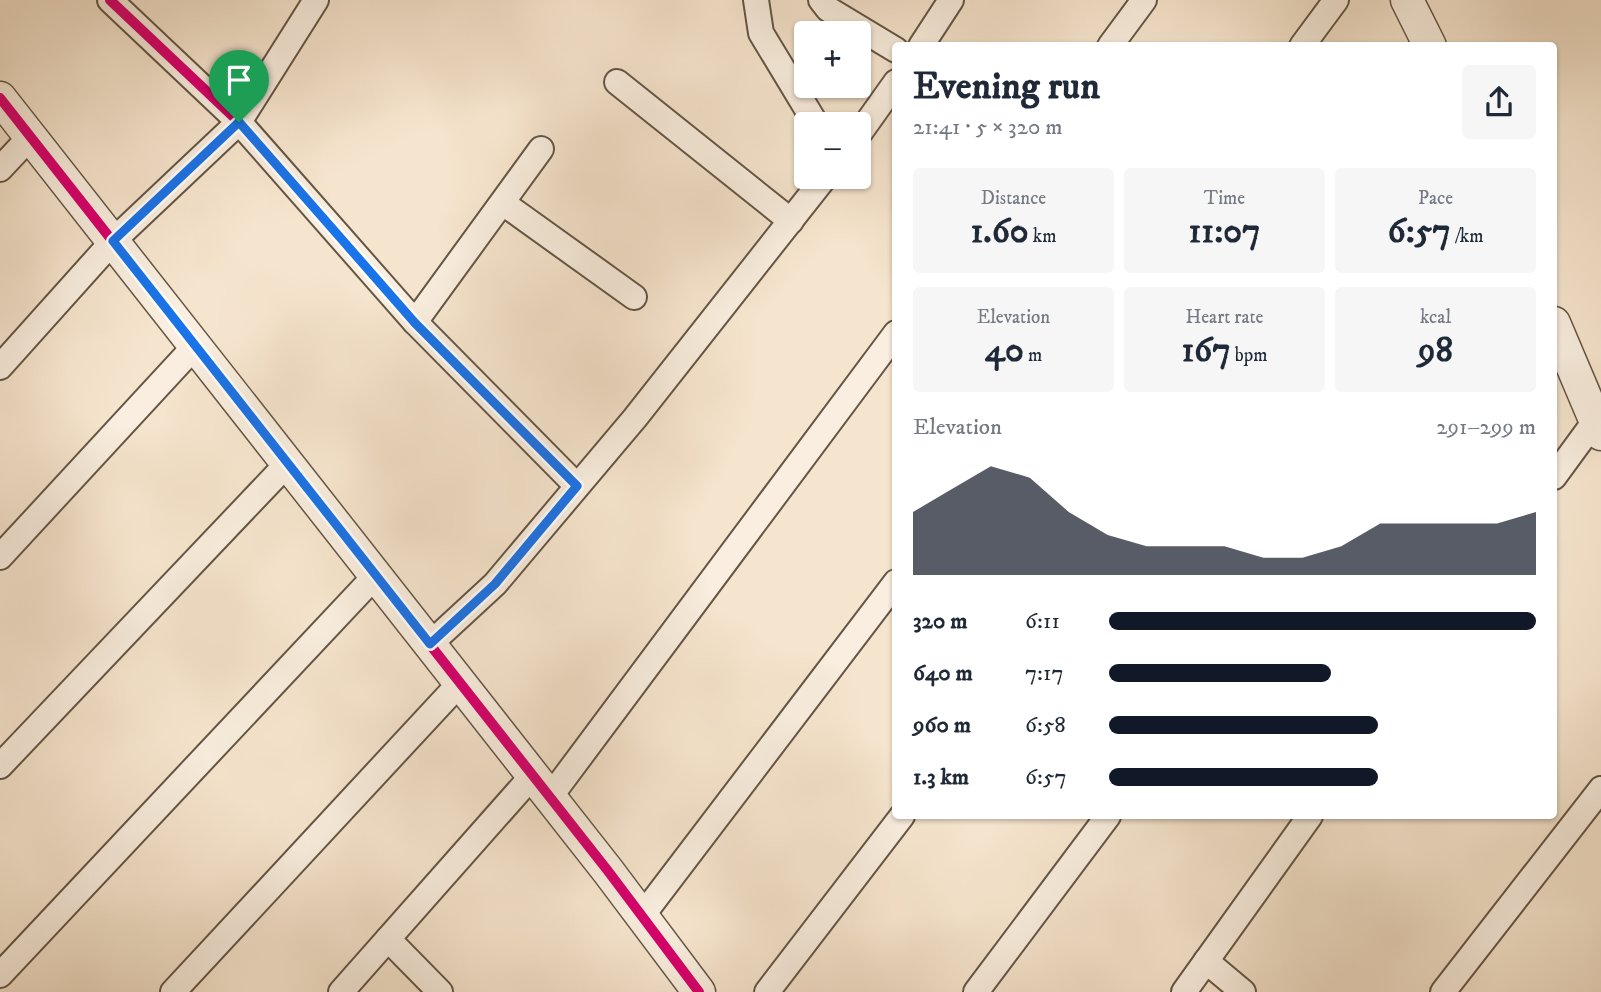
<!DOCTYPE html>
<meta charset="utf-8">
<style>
body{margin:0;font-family:"IM FELL DW Pica",serif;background:#f6f6f7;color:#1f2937;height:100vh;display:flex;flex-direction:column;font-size:26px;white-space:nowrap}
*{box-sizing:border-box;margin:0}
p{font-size:23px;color:#747a83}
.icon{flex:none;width:38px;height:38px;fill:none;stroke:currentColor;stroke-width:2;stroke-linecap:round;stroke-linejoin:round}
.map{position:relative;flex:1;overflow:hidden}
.details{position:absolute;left:892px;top:42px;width:665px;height:777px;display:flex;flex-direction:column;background:#fff;border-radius:7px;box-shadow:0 2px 5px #0004}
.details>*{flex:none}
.controls{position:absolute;left:794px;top:21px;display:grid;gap:14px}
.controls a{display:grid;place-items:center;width:77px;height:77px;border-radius:7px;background:#fff;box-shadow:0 2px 5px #0004;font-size:35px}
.pin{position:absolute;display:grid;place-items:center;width:60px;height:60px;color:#fff;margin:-72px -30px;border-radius:50% 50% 50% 0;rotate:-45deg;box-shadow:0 0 7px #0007}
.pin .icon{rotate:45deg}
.round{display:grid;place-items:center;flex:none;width:74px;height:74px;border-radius:7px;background:#f6f6f7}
.head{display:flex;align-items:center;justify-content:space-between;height:119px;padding:0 21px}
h1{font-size:38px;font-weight:700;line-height:52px}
.stats{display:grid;grid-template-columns:repeat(3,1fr);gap:10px;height:119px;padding:7px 21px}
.stats div{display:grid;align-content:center;border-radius:7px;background:#f6f6f7;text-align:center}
.stats b{font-size:35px;font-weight:700}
.stats small{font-size:19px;font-weight:400}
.stats p{font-size:19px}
.chart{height:196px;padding:14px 21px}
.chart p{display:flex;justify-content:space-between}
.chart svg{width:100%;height:126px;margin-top:7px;fill:#111827;opacity:.7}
ul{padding:0 21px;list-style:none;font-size:23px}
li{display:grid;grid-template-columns:112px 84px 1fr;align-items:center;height:52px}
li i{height:18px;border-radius:9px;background:#111827}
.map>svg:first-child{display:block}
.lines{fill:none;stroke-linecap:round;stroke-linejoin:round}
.minor-casing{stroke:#645545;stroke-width:28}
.tertiary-casing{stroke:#645545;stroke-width:35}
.minor{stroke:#f9eedf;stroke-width:24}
.tertiary{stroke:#f9eedf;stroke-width:32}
.cycleway-casing{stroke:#f9eedf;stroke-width:15}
.cycleway{stroke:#d6006c;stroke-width:10}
.route-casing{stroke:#fff;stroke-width:14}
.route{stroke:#1a73e8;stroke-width:9}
</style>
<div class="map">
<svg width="1601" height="992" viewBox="0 0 1601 992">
<rect width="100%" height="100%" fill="#f6e5ce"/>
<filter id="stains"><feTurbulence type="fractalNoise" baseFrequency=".00286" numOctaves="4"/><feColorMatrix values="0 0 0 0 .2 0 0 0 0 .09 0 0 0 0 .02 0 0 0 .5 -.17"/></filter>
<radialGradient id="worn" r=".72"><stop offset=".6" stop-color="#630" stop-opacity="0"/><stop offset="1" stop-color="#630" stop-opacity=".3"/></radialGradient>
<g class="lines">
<defs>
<g id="minor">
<polyline points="110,0 239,122 415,322 577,486"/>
<polyline points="756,0 761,33 816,124"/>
<polyline points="821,0 828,9 896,50"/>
<polyline points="921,46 951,0"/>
<polyline points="1110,46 1144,0"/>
<polyline points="1302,46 1336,0"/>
<polyline points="617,82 791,221"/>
<polyline points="859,134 896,82"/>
<polyline points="0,169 30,137"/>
<polyline points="503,203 634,297"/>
<polyline points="415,322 541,149"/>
<polyline points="0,367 113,241 239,122 316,0"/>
<polyline points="1554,477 1595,421"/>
<polyline points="0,557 195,346"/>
<polyline points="430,644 495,584 635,418 825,177"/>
<polyline points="0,766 288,463"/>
<polyline points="550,797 896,333"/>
<polyline points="642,916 896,582"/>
<polyline points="388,939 440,992"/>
<polyline points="1206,961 1243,992"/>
<polyline points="0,975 376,575"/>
<polyline points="173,992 460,683"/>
<polyline points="341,992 533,775"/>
<polyline points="767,992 902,816"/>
<polyline points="976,992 1108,816"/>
<polyline points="1184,992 1310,816"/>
<polyline points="1443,992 1601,789"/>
</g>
<g id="tertiary">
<polyline points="1407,0 1430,46"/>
<polyline points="0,98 608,871 699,992"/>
<polyline points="1554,323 1601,434"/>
</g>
</defs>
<use href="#minor" class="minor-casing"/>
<use href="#tertiary" class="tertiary-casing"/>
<use href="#minor" class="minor"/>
<use href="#tertiary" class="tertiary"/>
<defs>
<g id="cycleway">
<polyline points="110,0 239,122 415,322 577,486"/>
<polyline points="0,98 608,871 699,992"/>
</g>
</defs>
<use href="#cycleway" class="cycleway-casing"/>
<use href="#cycleway" class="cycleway"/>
</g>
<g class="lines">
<defs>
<polygon id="route" points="239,122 415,323 577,486 495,584 430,644 113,241"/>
</defs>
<use href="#route" class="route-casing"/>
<use href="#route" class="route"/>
</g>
<rect width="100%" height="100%" filter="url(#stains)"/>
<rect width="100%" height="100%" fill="url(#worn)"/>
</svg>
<div class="controls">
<a>+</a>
<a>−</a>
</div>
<div class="pin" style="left:239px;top:122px;background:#1e9e55"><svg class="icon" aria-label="arrive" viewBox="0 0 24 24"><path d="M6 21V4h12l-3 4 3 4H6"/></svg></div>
<section class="details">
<div class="head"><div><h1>Evening run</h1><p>21:41 · 5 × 320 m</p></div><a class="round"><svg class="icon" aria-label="share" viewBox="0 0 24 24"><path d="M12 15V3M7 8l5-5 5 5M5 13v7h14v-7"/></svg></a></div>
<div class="stats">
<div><p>Distance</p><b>1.60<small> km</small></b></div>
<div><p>Time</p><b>11:07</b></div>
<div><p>Pace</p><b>6:57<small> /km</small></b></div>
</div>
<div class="stats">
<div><p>Elevation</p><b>40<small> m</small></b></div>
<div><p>Heart rate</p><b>167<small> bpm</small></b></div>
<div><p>kcal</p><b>98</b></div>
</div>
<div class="chart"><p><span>Elevation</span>291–299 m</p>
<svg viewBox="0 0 160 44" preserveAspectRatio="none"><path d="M0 44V22L10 14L20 6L30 10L40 22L50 30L60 34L70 34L80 34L90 38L100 38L110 34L120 26L130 26L140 26L150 26L160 22V44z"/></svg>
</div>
<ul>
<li><b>320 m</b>6:11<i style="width:100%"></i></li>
<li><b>640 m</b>7:17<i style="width:52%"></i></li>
<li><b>960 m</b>6:58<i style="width:63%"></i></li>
<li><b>1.3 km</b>6:57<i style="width:63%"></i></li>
</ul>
</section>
</div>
